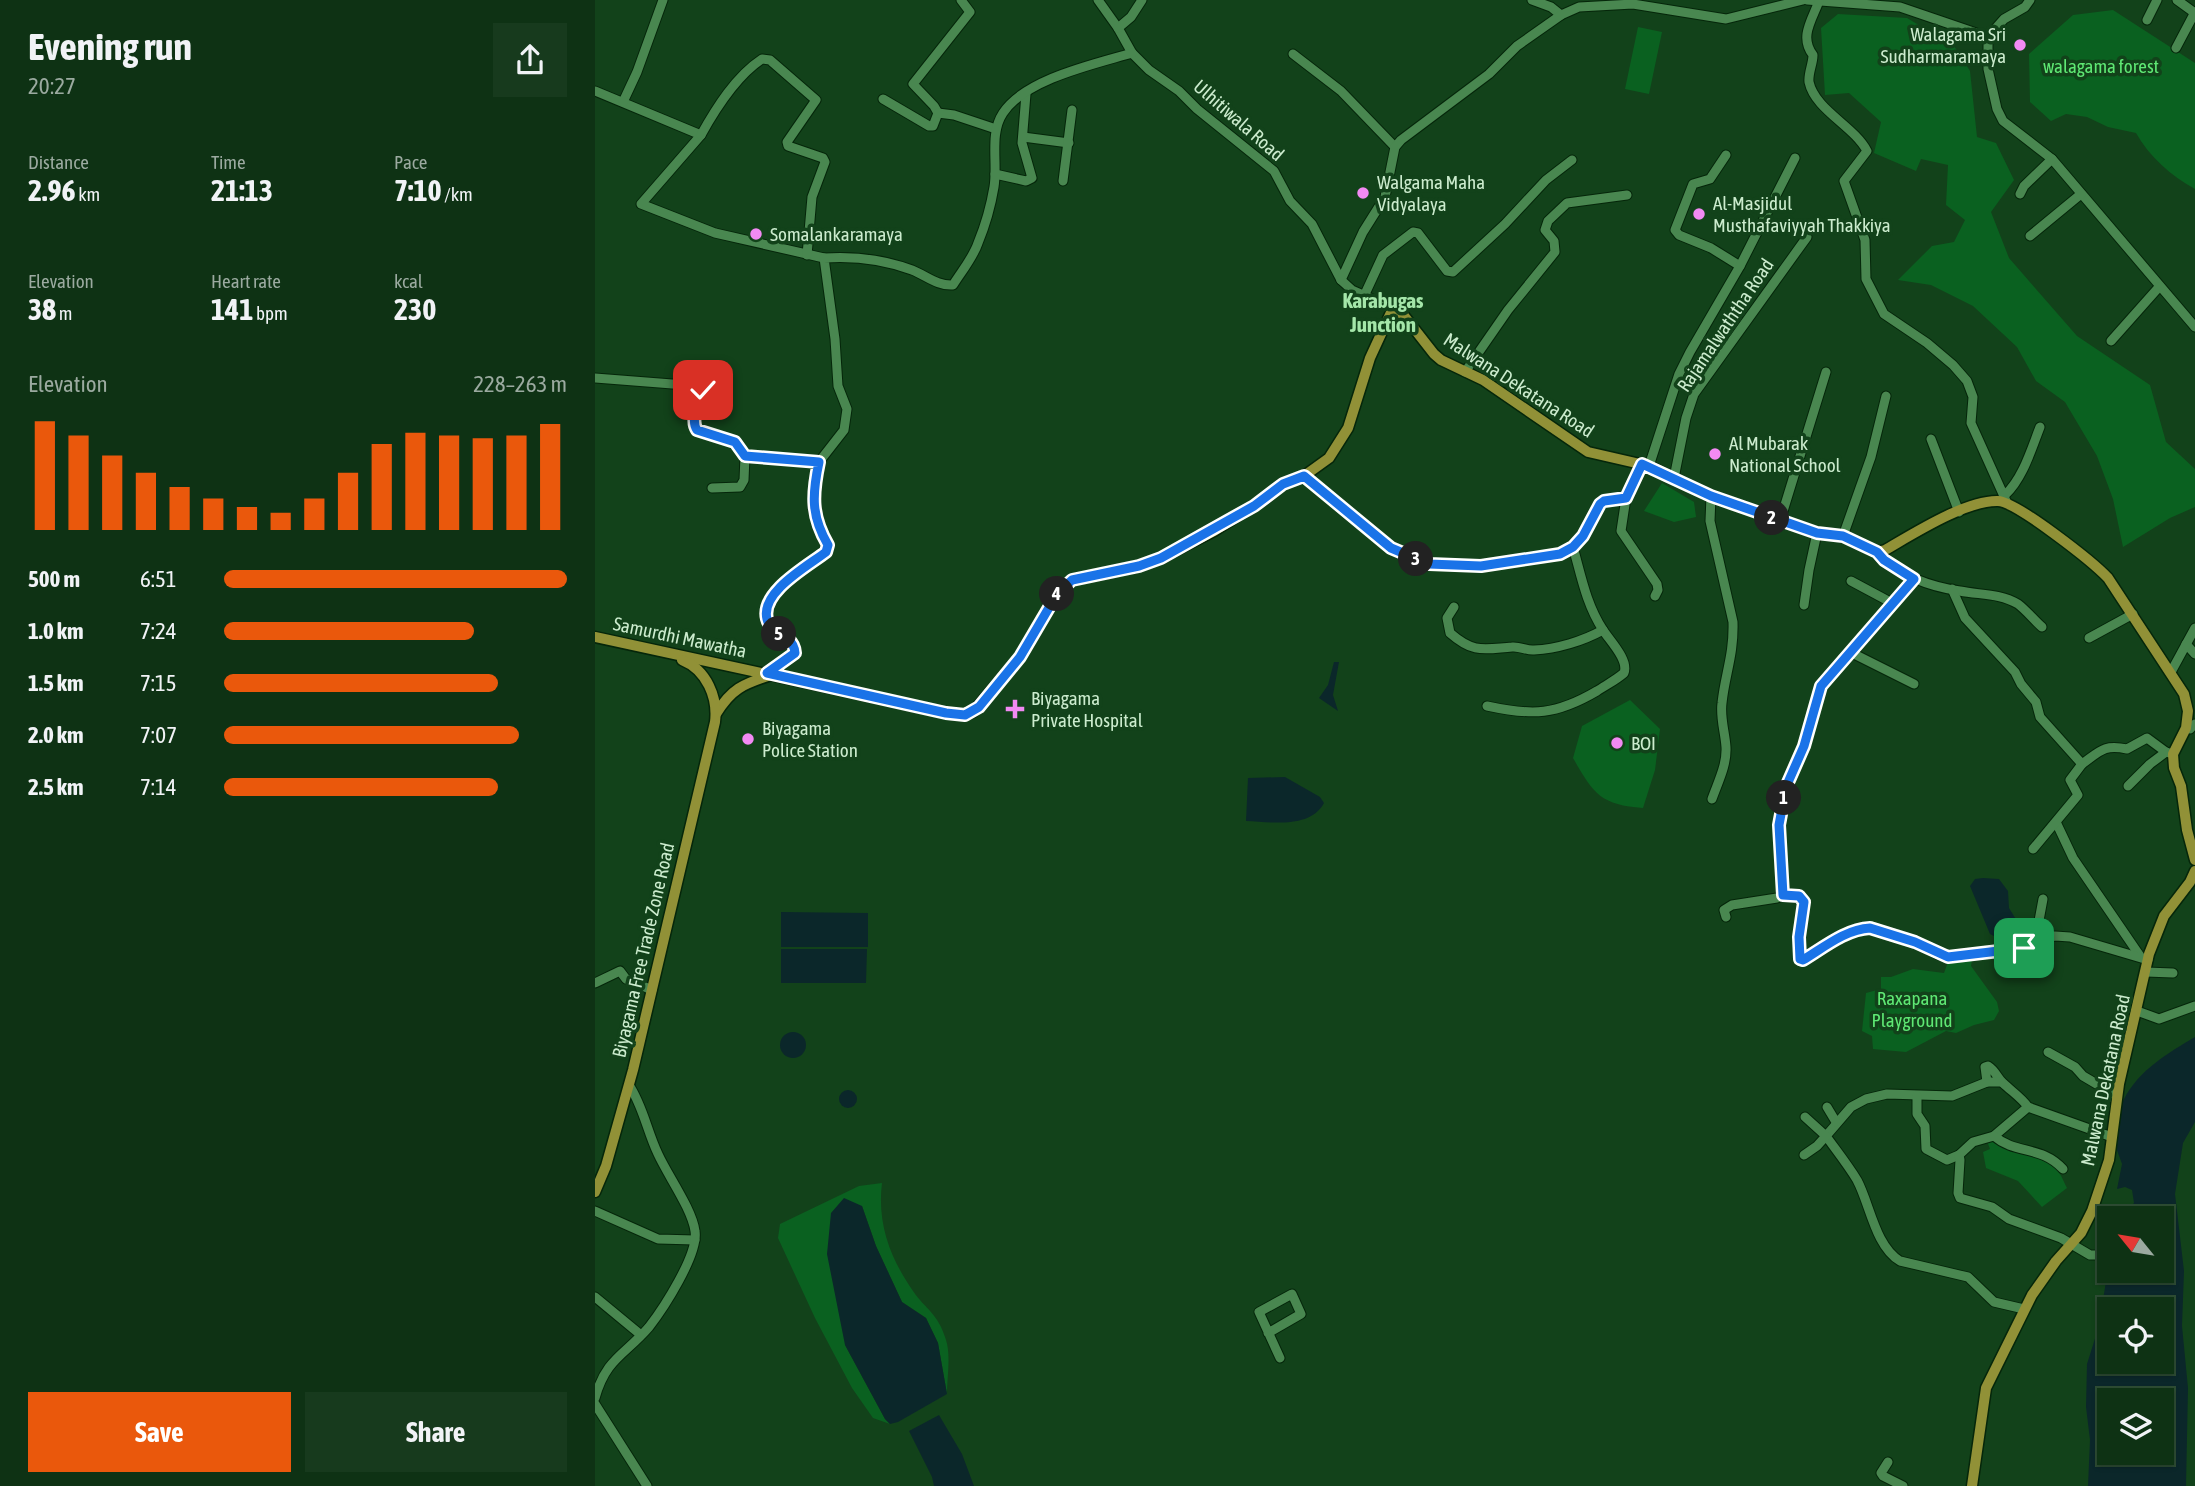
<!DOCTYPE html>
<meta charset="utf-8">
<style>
body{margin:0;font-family:"Asap Condensed",sans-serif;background:#173a1d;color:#f1f3f6;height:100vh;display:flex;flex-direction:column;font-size:26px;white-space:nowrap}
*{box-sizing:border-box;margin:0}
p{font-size:23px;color:#9baaa0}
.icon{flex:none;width:38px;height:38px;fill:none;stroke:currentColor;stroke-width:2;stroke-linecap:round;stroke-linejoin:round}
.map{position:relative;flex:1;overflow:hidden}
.sheet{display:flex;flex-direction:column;background:#0e3214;width:595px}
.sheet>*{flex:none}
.needle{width:46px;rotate:300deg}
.buttons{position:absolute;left:1502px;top:1206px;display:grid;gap:14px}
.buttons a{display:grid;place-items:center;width:77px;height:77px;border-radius:0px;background:#0e3214;box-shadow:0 2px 5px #0004,0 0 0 2px #2e4d34;font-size:35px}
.pin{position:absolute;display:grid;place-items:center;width:60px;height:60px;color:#fff;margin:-30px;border-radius:14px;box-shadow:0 4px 10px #0006}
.km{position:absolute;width:35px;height:35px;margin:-18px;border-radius:50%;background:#222;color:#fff;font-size:19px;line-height:35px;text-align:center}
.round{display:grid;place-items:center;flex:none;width:74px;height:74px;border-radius:0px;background:#173a1d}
.summary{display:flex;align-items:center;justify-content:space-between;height:119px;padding:0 28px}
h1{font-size:38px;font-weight:700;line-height:52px}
.stats{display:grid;grid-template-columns:repeat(3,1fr);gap:10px;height:119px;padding:7px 28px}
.stats div{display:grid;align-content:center}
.stats b{font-size:30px;font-weight:700}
.stats small{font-size:19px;font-weight:400}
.stats p{font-size:19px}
.chart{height:196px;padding:14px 28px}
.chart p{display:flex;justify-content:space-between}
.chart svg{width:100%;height:126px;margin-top:7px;stroke:#ea580c;stroke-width:6}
.cta{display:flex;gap:14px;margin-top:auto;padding:14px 28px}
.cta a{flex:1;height:80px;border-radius:0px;background:#ea580c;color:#fff;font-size:28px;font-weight:700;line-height:80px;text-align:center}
.cta a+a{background:#173a1d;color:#f1f3f6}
ul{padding:0 28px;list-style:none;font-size:23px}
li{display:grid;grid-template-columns:112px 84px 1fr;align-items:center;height:52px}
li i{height:18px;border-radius:9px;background:#ea580c}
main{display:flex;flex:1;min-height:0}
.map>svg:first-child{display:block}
.green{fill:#0a6120}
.water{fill:#0b272a;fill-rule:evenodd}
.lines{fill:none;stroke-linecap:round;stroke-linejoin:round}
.minor-casing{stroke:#05260a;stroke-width:11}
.major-casing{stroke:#05260a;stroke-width:13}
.minor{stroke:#498750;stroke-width:9}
.major{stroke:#919137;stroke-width:10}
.route-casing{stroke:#fff;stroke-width:14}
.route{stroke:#1a73e8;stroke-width:9}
.poi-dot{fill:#f28af3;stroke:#12421a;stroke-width:2.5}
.labels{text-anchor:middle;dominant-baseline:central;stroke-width:7;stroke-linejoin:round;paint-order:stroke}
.poi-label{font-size:19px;fill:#ccecce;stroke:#12421a;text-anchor:start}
.park-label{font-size:19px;fill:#5fe874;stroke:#12421a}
.street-label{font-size:19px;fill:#ccecce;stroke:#12421a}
.neighbourhood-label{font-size:21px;font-weight:bold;fill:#a4e6a9;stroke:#12421a}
</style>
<main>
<section class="sheet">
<div class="summary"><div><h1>Evening run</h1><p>20:27</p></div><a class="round"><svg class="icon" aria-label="share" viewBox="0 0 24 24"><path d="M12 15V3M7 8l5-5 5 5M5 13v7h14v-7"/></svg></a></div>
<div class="stats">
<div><p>Distance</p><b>2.96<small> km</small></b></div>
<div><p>Time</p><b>21:13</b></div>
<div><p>Pace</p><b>7:10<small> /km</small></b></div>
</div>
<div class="stats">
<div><p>Elevation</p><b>38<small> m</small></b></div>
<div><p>Heart rate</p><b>141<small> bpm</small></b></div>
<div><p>kcal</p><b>230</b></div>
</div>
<div class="chart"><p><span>Elevation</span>228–263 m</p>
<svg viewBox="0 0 160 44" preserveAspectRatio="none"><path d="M5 44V6M15 44V11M25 44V18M35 44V24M45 44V29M55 44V33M65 44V36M75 44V38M85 44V33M95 44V24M105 44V14M115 44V10M125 44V11M135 44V12M145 44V11M155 44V7"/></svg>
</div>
<ul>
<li><b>500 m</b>6:51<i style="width:100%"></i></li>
<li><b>1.0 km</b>7:24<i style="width:73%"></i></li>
<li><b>1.5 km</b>7:15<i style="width:80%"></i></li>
<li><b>2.0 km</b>7:07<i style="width:86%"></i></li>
<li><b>2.5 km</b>7:14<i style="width:80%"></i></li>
</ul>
<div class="cta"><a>Save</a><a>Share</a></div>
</section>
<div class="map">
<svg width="1600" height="1486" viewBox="0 0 1600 1486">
<rect width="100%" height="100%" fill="#12421a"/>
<g class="green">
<path d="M1518,10L1600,63V189C1576,176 1554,156 1541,133L1513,127L1492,117L1471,114L1456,121L1435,102L1434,54L1478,15Z"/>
<polygon points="1243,14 1312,18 1359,46 1375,71 1382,137 1401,143 1419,180 1396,212 1414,258 1482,336 1555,385 1571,442 1600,469 1600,507 1575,518 1528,547 1518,499 1502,456 1470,402 1441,381 1422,347 1378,306 1336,285 1303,280 1337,246 1359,242 1370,220 1351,205 1353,165 1326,159 1321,171 1279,153 1286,122 1254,93 1230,95 1226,28"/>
<polygon points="1043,27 1067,32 1054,94 1030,89"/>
<polygon points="1067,483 1099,502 1101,517 1079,522 1049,511"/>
<path d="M1035,700L1065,729L1060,770L1048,808C1005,805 998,793 978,758L987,726Z"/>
<polygon points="1366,959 1377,960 1376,966 1402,1002 1404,1011 1399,1020 1379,1025 1361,1033 1351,1031 1311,1052 1278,1049 1277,1036 1267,1031 1271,993 1286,989 1286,977 1296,977 1318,969 1349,973 1353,962"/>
<path d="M1400,1139C1413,1157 1434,1151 1452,1160C1462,1165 1467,1178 1472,1188L1447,1207L1423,1181L1391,1168L1388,1152L1395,1149L1392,1141Z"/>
<path d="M287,1183C282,1223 295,1258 318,1291C331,1310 343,1313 351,1340C356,1355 352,1378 352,1394L343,1343L331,1318L307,1302L281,1246L267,1206L250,1345L290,1419L295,1424L278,1418L257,1388L220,1318L183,1238L185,1224L264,1186Z"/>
</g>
<g class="water">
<polygon points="739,662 744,662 738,695 743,711 724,698 733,685"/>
<path d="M690,777L725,797L729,803C715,829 676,822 651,821L653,778Z"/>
<polygon points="1388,878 1404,879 1413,891 1414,908 1427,929 1425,937 1407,940 1395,934 1375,886 1380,879"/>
<polygon points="186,912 273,913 273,947 186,947"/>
<polygon points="186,949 272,949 271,983 186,983"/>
<circle cx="198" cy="1045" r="13"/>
<path d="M1600,1037V1122L1588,1143L1580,1194L1589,1271L1587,1326L1593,1388L1591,1486H1493L1495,1440L1491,1407L1492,1364L1503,1329L1514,1264V1270H1566V1218H1524L1539,1203L1537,1190L1530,1187L1522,1189L1527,1164L1519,1142C1526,1129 1522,1112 1529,1099C1544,1070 1573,1053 1600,1037ZM1514,1309H1566V1362H1514ZM1514,1400H1566V1452H1514Z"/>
<circle cx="253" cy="1099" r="9"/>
<polygon points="249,1198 267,1206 281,1246 307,1302 331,1318 343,1343 352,1394 303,1422 295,1424 290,1419 250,1345 232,1254 236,1213"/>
<polygon points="344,1415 367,1454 379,1486 339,1486 337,1477 314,1431"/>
</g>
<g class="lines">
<defs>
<g id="minor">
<polyline points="503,0 523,28 537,53 554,70 584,91 602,109 679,171 695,201 717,224 746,280"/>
<polyline points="937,0 956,7 966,15"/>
<polyline points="1212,0 1305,7 1393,37 1393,69 1402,109 1408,121 1457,159 1600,327"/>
<polyline points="1582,0 1600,13"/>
<path d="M1224,1C1217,20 1204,37 1218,55C1218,64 1213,73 1214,82C1220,110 1259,126 1272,151L1249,181L1270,240L1271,279L1289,314L1332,343L1358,365L1372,381L1378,397L1376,423L1412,503"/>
<polyline points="1552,20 1562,0"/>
<polyline points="523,28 536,17 547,0"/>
<polyline points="1393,37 1409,19 1430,7 1435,0"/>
<polyline points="1581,48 1600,12"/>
<polyline points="698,54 746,91 800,147"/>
<polyline points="0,91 106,135 46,204 120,233 229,258"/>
<polyline points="288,99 334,126 338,126 343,113 339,106 318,84 375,12 366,0"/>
<polyline points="28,102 42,72 68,0"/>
<polyline points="343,113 359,115 401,129"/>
<path d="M106,135C121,108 141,76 167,59L175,60L221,100L192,142L193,146L228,158L230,162L217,197L212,255"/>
<polyline points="428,137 474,143"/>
<polyline points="1131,155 1115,179 1098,184 1080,230 1084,235 1116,248 1145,266"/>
<polyline points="400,174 431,181 437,178 427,143 431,94"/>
<polyline points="468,181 477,110"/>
<polyline points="1425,194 1429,186 1457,159"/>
<polyline points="1435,236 1486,194"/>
<polyline points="770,294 788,255 818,232 823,233 852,271 858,272 910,224 951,180 977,160"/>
<polyline points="798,308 757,290 746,280 768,232 790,197 800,147 806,140 894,74 922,46 966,15 984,7 1038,4 1131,19 1208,0"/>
<polyline points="1516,341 1564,287"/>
<polyline points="870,372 913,310 960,252 959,241 950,230 953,221 972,203 1032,195"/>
<path d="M0,378L103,386L109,392C105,403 95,419 101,430L140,442L150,456L224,462"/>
<polyline points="1336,439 1364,512"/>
<polyline points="1054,466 1084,374 1095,352 1145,266 1200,158"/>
<polyline points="709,476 796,548 833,564 886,566 965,554 978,547 988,536 1005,504 1009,501 1031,498 1047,464"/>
<polyline points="1079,478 1091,418 1099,394 1212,237"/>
<polyline points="117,488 145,487 149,480 150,456"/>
<path d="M1410,495C1428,478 1436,450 1445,427"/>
<path d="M1116,496L1115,521L1138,622C1139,655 1130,674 1127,703C1125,718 1130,732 1131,747C1132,765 1123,782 1117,799"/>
<polyline points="1031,498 1026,531 1062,584 1063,590 1060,596"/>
<polyline points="1185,521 1231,372"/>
<polyline points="1248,536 1276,457 1291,396"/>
<path d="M1282,552C1300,575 1337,587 1365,591C1384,595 1405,593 1423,604C1431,610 1439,620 1447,627"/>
<polyline points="1256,581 1299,604"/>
<path d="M1357,589L1370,618L1420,672L1426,684L1441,702L1445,717L1487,764C1505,751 1509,744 1532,749L1552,738L1571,752L1578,754"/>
<polyline points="1209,605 1214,570 1222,533"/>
<path d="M859,607L852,618L855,633C879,654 889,649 917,647C925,646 932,651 939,650C962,649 988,641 1008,630"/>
<polyline points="1494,638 1538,614"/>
<polyline points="1591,644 1600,654"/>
<polyline points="1255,652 1319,684"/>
<polyline points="1576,672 1600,628"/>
<path d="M172,673L200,653C199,641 191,635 180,633C177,629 173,624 172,619C165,592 213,566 231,552L234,545L223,528L218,508L220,480L224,462L249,430L252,409L243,386L240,339L229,258C258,256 290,260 317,270C332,276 342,286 358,285C366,272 378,258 383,243C390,226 396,205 399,187C403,163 394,134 408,113C430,79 500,64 537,53"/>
<path d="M892,706C938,716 961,715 1002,691C1011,685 1021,680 1029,673C1034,660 1015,641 1008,630C991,604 986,575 978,547"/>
<polyline points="1591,728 1595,729 1600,724"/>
<polyline points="1533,786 1555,764 1571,752"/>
<polyline points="1461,822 1478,858 1545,956"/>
<polyline points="1438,849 1483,795 1475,780 1487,764"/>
<polyline points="1188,895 1184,825 1191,787 1209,745 1226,686 1319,579"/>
<polyline points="1131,917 1129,910 1137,905 1182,898 1188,895 1207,898 1209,902 1204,937 1205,959 1208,960 1251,934 1275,928 1320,942 1344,955 1353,957 1429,948 1443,940 1460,936 1475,937 1553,960"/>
<polyline points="1443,940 1443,926 1448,899"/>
<polyline points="1551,972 1578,973"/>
<polyline points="0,983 25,971 31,979 57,990"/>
<polyline points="1542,1011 1564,1019 1600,1006"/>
<polyline points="1453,1052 1480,1067 1488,1076 1522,1096"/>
<path d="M1392,1082L1390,1067L1393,1066C1401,1071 1402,1078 1408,1083C1416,1091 1426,1097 1433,1107L1517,1137"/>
<path d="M1406,1082H1392L1357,1096L1292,1094L1271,1099L1256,1107L1231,1136C1241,1150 1253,1165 1262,1180C1275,1204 1280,1246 1305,1261L1373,1277L1399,1302L1429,1309"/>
<polyline points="1322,1096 1322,1114 1330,1126 1331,1149 1352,1160 1364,1155 1378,1142 1399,1136 1433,1107"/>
<polyline points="1232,1107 1241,1122"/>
<path d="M1399,1136C1421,1155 1446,1145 1468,1169"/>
<polyline points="1209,1155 1222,1146 1231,1136 1210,1117"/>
<polyline points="1364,1155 1365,1160 1363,1193 1365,1198 1397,1207 1414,1219 1466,1238 1495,1255 1508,1255"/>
<polyline points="0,1211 63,1239 100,1240"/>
<polyline points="0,1297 46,1335"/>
<polyline points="673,1333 706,1314 697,1294 664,1312 685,1358"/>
<path d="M0,1398C11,1358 30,1355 54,1327C68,1309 104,1254 100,1231C97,1209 73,1176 63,1154C52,1131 48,1106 34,1085"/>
<polyline points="0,1404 52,1486"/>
<polyline points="1293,1462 1286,1473 1288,1476 1308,1486"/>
</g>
<g id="major">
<path d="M0,637L351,713L370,715L378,712L425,657L462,594L477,580L544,566L566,558L619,531L671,498L687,484L709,476L734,458L753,428L775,358L798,308L810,317L839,354L846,360L888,380L993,452L1054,466L1116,496L1222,533L1248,536L1282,552L1290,550C1318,534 1371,500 1403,501C1422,502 1498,562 1513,578L1589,694L1593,711L1591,728L1578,754L1579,768L1586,786L1592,830L1600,860"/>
<path d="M121,714C136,689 148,684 176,675"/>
<path d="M0,1192L11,1166L38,1070L120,722C123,698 112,670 87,660"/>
<polyline points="1377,1486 1391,1388 1437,1295 1461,1261 1486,1233 1497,1211 1514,1160 1524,1084 1554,954 1569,916 1595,882 1600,871"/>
</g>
</defs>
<use href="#minor" class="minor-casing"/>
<use href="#major" class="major-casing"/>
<use href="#minor" class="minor"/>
<use href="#major" class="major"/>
</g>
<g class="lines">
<defs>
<path id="route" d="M108,390C107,402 94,418 102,430L140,442L150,456L224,462C217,495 216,516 233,545L231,552C213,566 165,592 172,619C173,624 177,629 180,634C190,635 199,641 200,653L172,673L351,713L370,715L384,707L425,657L462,594L477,580L544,566L566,558L659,506L688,484L709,476L796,548L834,564L886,566L965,554L978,547L988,536L1005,504L1009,501L1031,498L1047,464L1116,496L1222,533L1248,536L1282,552L1289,560L1319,579L1226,686L1209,746L1191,787L1184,825L1188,895L1204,896L1209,902L1204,937L1205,959L1208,960C1228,948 1251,929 1275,928L1320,942L1353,957L1429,948"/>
</defs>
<use href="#route" class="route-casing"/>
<use href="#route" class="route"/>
</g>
<g class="poi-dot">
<circle cx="1425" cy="45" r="7"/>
<circle cx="768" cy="193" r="7"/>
<circle cx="1104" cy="214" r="7"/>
<circle cx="161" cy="234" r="7"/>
<circle cx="1120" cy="454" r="7"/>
<path d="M416.5 698.5h7v7h7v7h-7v7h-7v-7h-7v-7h7z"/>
<circle cx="153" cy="739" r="7"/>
<circle cx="1022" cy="743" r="7"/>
</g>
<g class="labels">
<g class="poi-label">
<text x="1411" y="34" text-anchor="end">Walagama Sri<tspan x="1411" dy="22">Sudharmaramaya</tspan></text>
<text x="782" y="182">Walgama Maha<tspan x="782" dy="22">Vidyalaya</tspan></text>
<text x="1118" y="203">Al-Masjidul<tspan x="1118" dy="22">Musthafaviyyah Thakkiya</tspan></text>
<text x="175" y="234">Somalankaramaya</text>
<text x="1134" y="443">Al Mubarak<tspan x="1134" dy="22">National School</tspan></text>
<text x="436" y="698">Biyagama<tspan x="436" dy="22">Private Hospital</tspan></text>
<text x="167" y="728">Biyagama<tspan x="167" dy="22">Police Station</tspan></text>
<text x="1036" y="743">BOI</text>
</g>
<g class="park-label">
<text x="1506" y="66">walagama forest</text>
<text x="1317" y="998">Raxapana<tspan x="1317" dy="22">Playground</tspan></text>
</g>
<g class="street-label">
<text transform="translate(644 120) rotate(41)">Ulhitiwala Road</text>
<text transform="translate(1130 325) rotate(-56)">Rajamalwaththa Road</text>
<text transform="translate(924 385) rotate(33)">Malwana Dekatana Road</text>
<text transform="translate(85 637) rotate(12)">Samurdhi Mawatha</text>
<text transform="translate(48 950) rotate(-77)">Biyagama Free Trade Zone Road</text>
<text transform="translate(1510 1080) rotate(-78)">Malwana Dekatana Road</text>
</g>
<g class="neighbourhood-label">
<text x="788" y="300">Karabugas<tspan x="788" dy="24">Junction</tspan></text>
</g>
</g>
</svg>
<div class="buttons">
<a><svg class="needle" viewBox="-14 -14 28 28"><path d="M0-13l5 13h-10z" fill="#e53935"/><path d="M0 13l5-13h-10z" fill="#9baaa0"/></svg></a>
<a><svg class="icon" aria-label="locate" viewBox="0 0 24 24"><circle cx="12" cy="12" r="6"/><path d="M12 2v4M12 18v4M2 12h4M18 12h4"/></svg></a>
<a><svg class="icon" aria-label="layers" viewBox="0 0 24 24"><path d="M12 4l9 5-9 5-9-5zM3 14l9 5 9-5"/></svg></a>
</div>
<div class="pin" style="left:1429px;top:948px;background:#1e9e55"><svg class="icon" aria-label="arrive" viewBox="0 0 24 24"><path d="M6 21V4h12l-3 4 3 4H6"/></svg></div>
<div class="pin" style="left:108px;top:390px;background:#d93025"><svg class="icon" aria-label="check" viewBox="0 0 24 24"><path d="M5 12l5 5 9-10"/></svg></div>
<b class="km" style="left:1189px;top:798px">1</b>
<b class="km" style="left:1177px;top:518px">2</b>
<b class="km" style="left:821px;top:559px">3</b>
<b class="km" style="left:462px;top:594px">4</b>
<b class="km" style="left:184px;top:634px">5</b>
</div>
</main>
